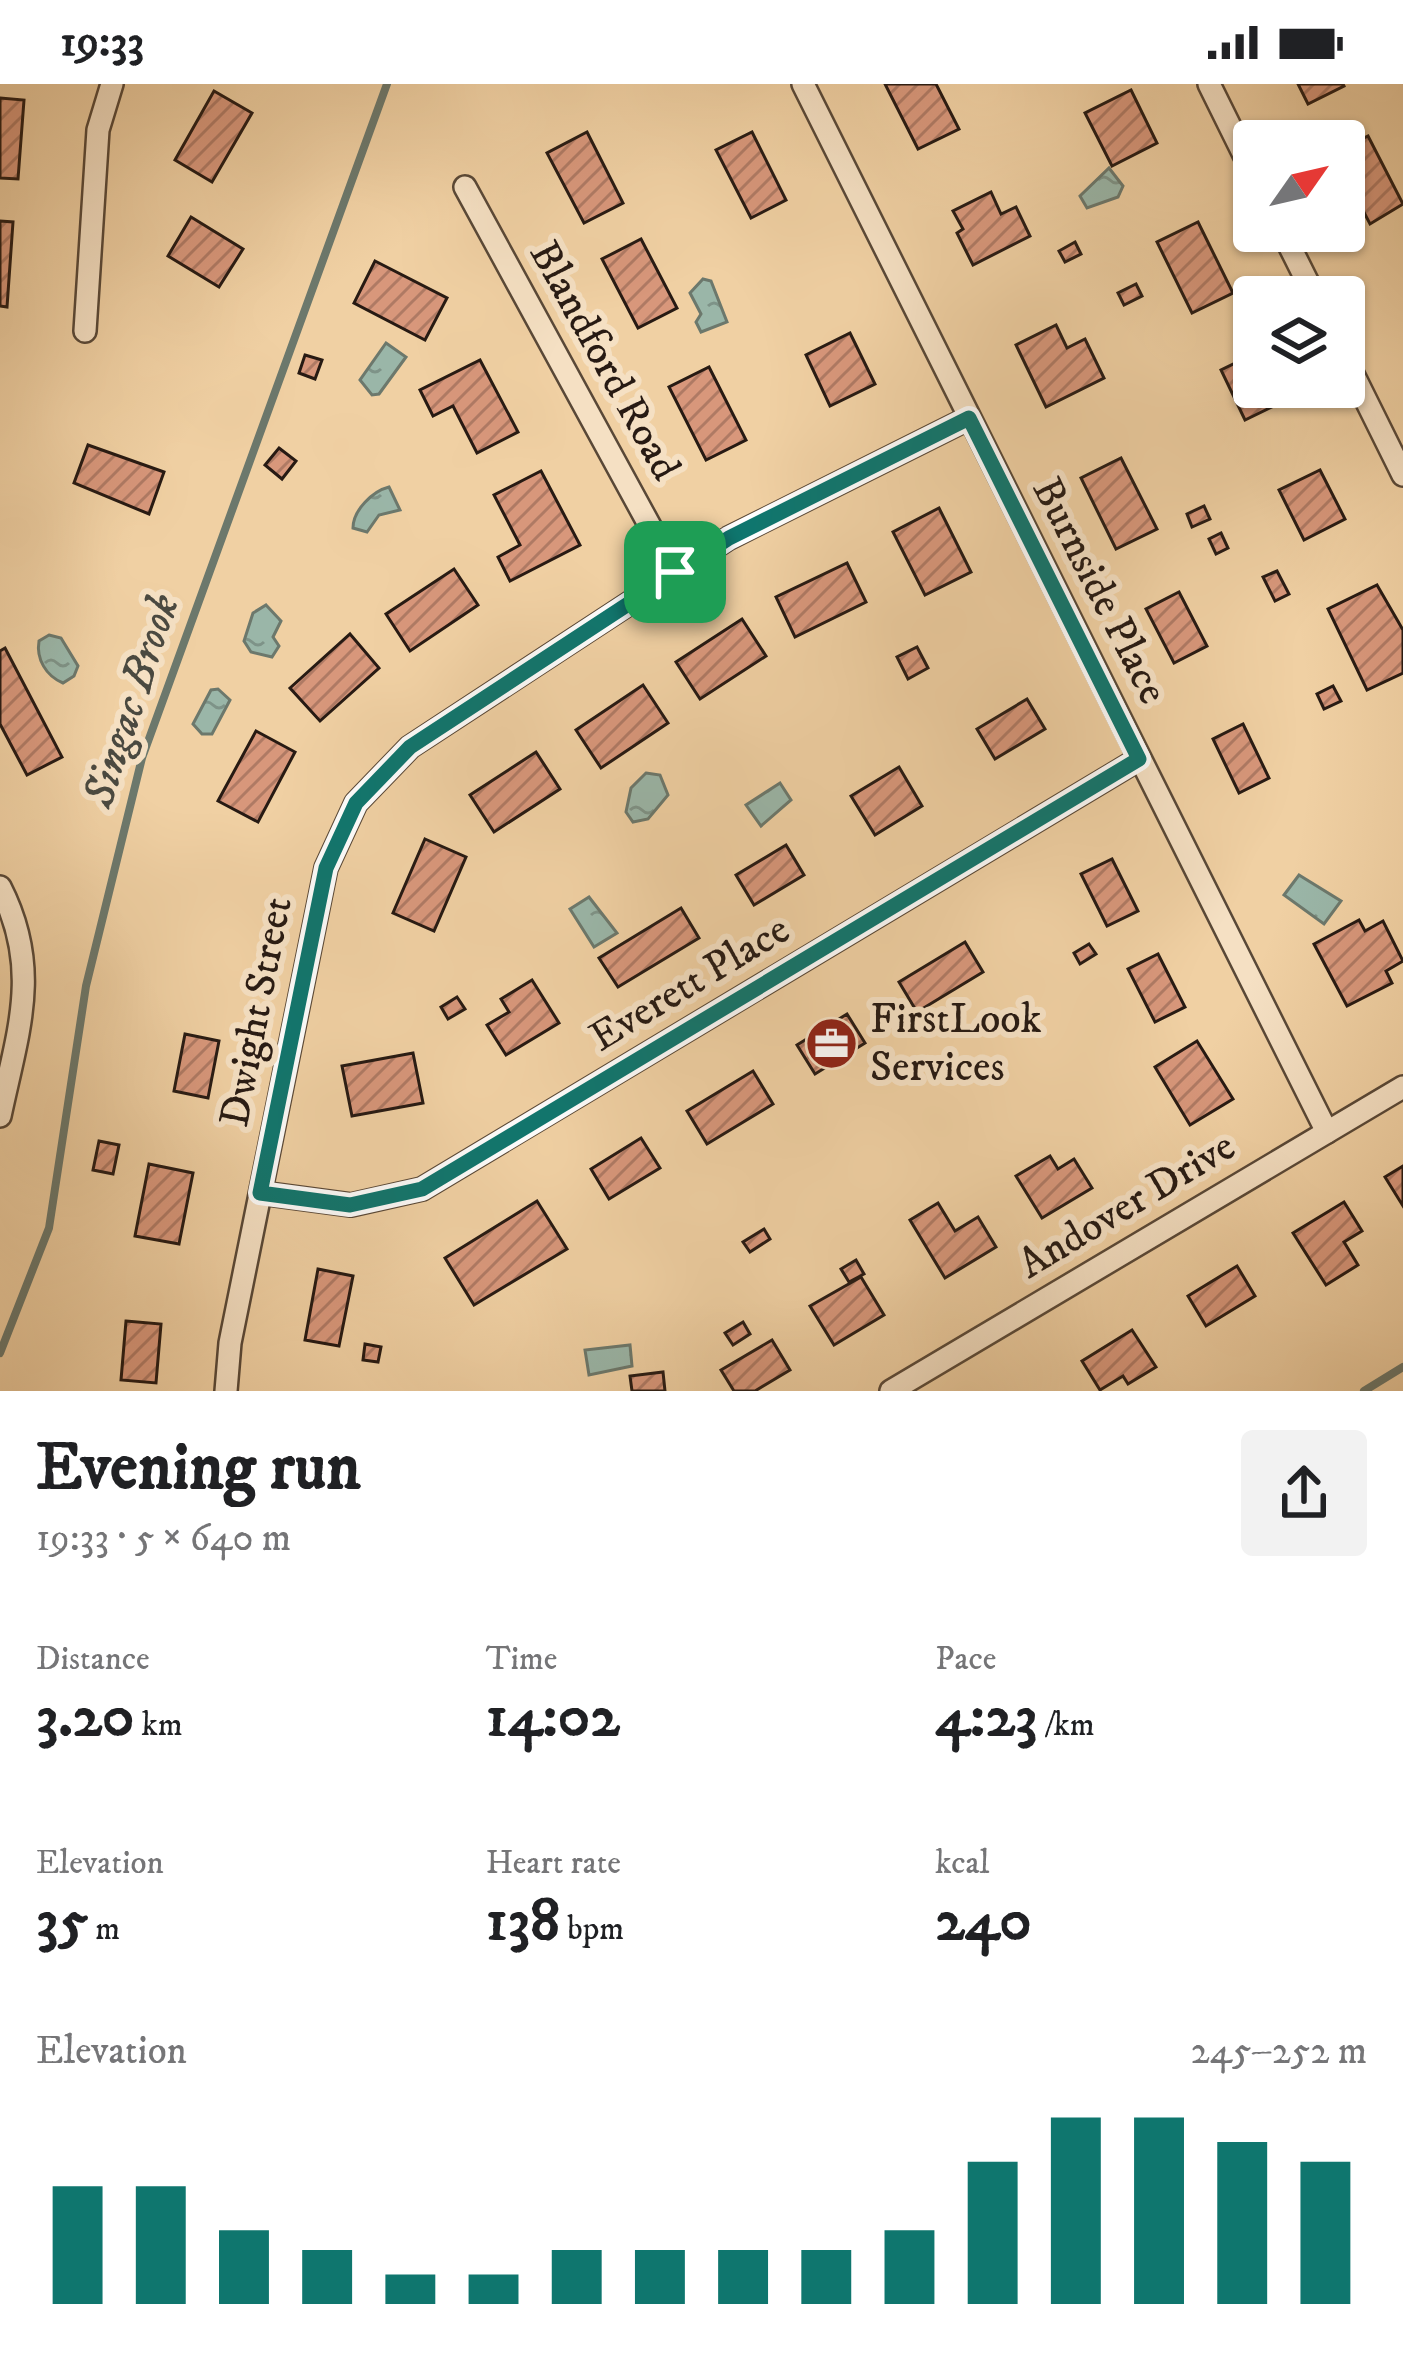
<!DOCTYPE html>
<meta charset="utf-8">
<style>
body{margin:0;font-family:"IM FELL DW Pica",serif;background:#f2f2f2;color:#202124;height:100vh;display:flex;flex-direction:column;font-size:45px;white-space:nowrap}
*{box-sizing:border-box;margin:0}
p{font-size:39px;color:#757577}
.icon{flex:none;width:66px;height:66px;fill:none;stroke:currentColor;stroke-width:2;stroke-linecap:round;stroke-linejoin:round}
.map{position:relative;height:1307px;overflow:hidden}
.sheet{display:flex;flex-direction:column;background:#fff;flex:1}
.sheet>*{flex:none}
.needle{width:78px;rotate:56deg}
.controls{position:absolute;left:1233px;top:36px;display:grid;gap:24px}
.controls a{display:grid;place-items:center;width:132px;height:132px;border-radius:12px;background:#fff;box-shadow:0 3px 9px #0004;font-size:60px}
.pin{position:absolute;display:grid;place-items:center;width:102px;height:102px;color:#fff;margin:-51px;border-radius:24px;box-shadow:0 6px 18px #0006}
.round{display:grid;place-items:center;flex:none;width:126px;height:126px;border-radius:12px;background:#f2f2f2}
.overview{display:flex;align-items:center;justify-content:space-between;height:204px;padding:0 36px}
h1{font-size:66px;font-weight:700;line-height:90px}
.metrics{display:grid;grid-template-columns:repeat(3,1fr);gap:18px;height:204px;padding:12px 36px}
.metrics div{display:grid;align-content:center}
.metrics b{font-size:60px;font-weight:700}
.metrics small{font-size:33px;font-weight:400}
.metrics p{font-size:33px}
.chart{height:336px;padding:24px 36px}
.chart p{display:flex;justify-content:space-between}
.chart svg{width:100%;height:216px;margin-top:12px;stroke:#0f766e;stroke-width:6}
.status{display:flex;justify-content:space-between;align-items:center;height:84px;padding:0 60px;background:#fff;direction:ltr}
.status svg{height:33px;fill:currentColor}
.map>svg:first-child{display:block}
.water{fill:url(#water-ripples);stroke:#6c786c;stroke-width:3}
.lines{fill:none;stroke-linecap:round;stroke-linejoin:round}
.stream{stroke:#6c786c;stroke-width:8}
.building{fill:url(#building-hatch);stroke:#271a13;stroke-width:3}
.minor-casing{stroke:#594837;stroke-width:26}
.minor{stroke:#f5e0c3;stroke-width:21}
.route-casing{stroke:#fff;stroke-width:24}
.route{stroke:#0f766e;stroke-width:15}
.labels{text-anchor:middle;dominant-baseline:central;stroke-width:12;stroke-linejoin:round;paint-order:stroke}
.street-label{font-size:42px;fill:#271a13;stroke:#f5e0c3}
.poi-label{font-size:42px;fill:#271a13;stroke:#f5e0c3;text-anchor:start}
.water-label{font-size:45px;font-style:italic;fill:#4a4940;stroke:#f5e0c3}
</style>
<div class="status"><b>19:33</b><svg viewBox="0 0 49 12"><path d="M0 12V9h3v3zM5 12V6h3v6zM10 12V3h3v9zM15 12V0h3v12zM26 1h20v11H26zM47 4h2v5h-2z"/></svg></div>
<div class="map">
<svg width="1403" height="1307" viewBox="0 0 1403 1307">
<defs>
<pattern id="water-ripples" width="26" height="14" patternUnits="userSpaceOnUse" patternTransform="scale(3)"><rect width="26" height="14" fill="#9ab6a8"/><path d="M2 4q2-2 4 0t4 0M15 11q2-2 4 0t4 0" fill="none" stroke="#7e9388"/></pattern>
<pattern id="building-hatch" width="6" height="6" patternUnits="userSpaceOnUse" patternTransform="scale(3)"><rect width="6" height="6" fill="#d8977b"/><path d="M-1 1l2-2M0 6l6-6M5 7l2-2" fill="none" stroke="#af7a64"/></pattern>
</defs>
<rect width="100%" height="100%" fill="#f0d0a3"/>
<filter id="stains"><feTurbulence type="fractalNoise" baseFrequency=".00167" numOctaves="4"/><feColorMatrix values="0 0 0 0 .2 0 0 0 0 .09 0 0 0 0 .02 0 0 0 .5 -.17"/></filter>
<radialGradient id="worn" r=".72"><stop offset=".6" stop-color="#630" stop-opacity="0"/><stop offset="1" stop-color="#630" stop-opacity=".3"/></radialGradient>
<g class="water">
<polygon points="1109,84 1123,102 1118,113 1087,124 1080,112"/>
<polygon points="703,195 711,197 727,238 701,248 696,238 701,230 690,209"/>
<polygon points="386,259 406,273 379,310 372,311 360,296"/>
<path d="M389,403L400,426L379,431L367,448L353,444C353,426 373,407 389,403Z"/>
<polygon points="266,521 281,537 273,553 279,562 272,573 251,568 244,557 253,529"/>
<path d="M49,551L61,554L78,582L74,592L63,599C46,592 36,575 39,557Z"/>
<polygon points="218,605 230,616 212,650 202,650 193,640 211,606"/>
<polygon points="646,689 660,691 668,711 648,735 633,738 626,728 631,704"/>
<polygon points="780,699 791,716 761,742 746,721"/>
<polygon points="1299,791 1341,817 1324,840 1284,811"/>
<polygon points="589,813 617,849 594,863 570,825"/>
<polygon points="630,1261 632,1282 589,1291 585,1266"/>
</g>
<g class="lines">
<g class="stream">
<polyline points="0,1269 49,1144 86,902 142,674 387,0"/>
<polyline points="1364,1307 1403,1283"/>
</g>
</g>
<g class="building">
<polygon points="885,0 936,0 959,45 918,65"/>
<polygon points="1298,0 1343,0 1344,2 1308,20"/>
<polygon points="1131,6 1157,59 1112,82 1085,29"/>
<polygon points="214,7 252,29 212,98 175,76"/>
<polygon points="0,14 24,16 18,95 0,94"/>
<polygon points="587,48 623,119 584,139 547,69"/>
<polygon points="752,48 786,116 751,134 716,66"/>
<polygon points="1368,52 1403,120 1370,140 1344,90 1344,64"/>
<polygon points="991,108 1001,130 1016,123 1030,152 973,181 957,149 963,145 953,127"/>
<polygon points="191,133 243,165 219,203 168,172"/>
<polygon points="0,137 13,138 7,223 0,222"/>
<polygon points="1198,138 1233,209 1192,229 1157,158"/>
<polygon points="641,155 677,224 638,244 602,175"/>
<polygon points="1075,158 1081,170 1065,178 1059,167"/>
<polygon points="375,177 447,214 425,256 354,219"/>
<polygon points="1136,200 1142,212 1124,221 1118,209"/>
<polygon points="1056,241 1067,264 1085,255 1104,294 1046,323 1016,261"/>
<polygon points="850,249 875,300 830,322 806,271"/>
<polygon points="1254,270 1254,303 1280,303 1286,316 1245,336 1221,286"/>
<polygon points="305,271 322,276 315,295 299,289"/>
<polygon points="480,276 518,348 477,369 453,322 433,332 420,306"/>
<polygon points="709,283 746,356 706,376 669,303"/>
<polygon points="88,361 164,388 149,430 74,399"/>
<polygon points="279,364 296,377 282,395 265,381"/>
<polygon points="1121,374 1157,445 1116,465 1081,394"/>
<polygon points="1320,386 1345,435 1304,456 1279,406"/>
<polygon points="541,387 580,461 510,497 498,473 520,461 494,411"/>
<polygon points="1204,422 1210,435 1192,443 1187,430"/>
<polygon points="939,424 971,488 925,511 893,448"/>
<polygon points="1221,449 1228,464 1216,470 1209,455"/>
<polygon points="847,479 866,518 795,553 776,513"/>
<polygon points="454,485 478,521 410,567 386,530"/>
<polygon points="1277,487 1289,510 1275,517 1263,493"/>
<polygon points="1377,501 1403,546 1403,589 1367,606 1328,525"/>
<polygon points="1179,508 1207,562 1174,579 1146,525"/>
<polygon points="742,535 766,572 700,615 676,578"/>
<polygon points="350,550 379,584 320,637 290,604"/>
<polygon points="917,563 928,584 908,595 897,573"/>
<polygon points="5,564 62,673 27,691 0,640 0,567"/>
<polygon points="643,601 668,639 601,684 576,646"/>
<polygon points="1333,602 1341,617 1324,625 1317,610"/>
<polygon points="1027,615 1045,645 995,675 977,645"/>
<polygon points="1243,640 1269,694 1239,709 1213,655"/>
<polygon points="256,647 295,668 258,738 218,717"/>
<polygon points="536,668 560,705 494,748 470,711"/>
<polygon points="899,683 922,722 875,751 851,712"/>
<polygon points="425,755 466,773 434,847 393,829"/>
<polygon points="786,761 804,791 754,821 736,791"/>
<polygon points="1112,775 1138,827 1107,842 1081,790"/>
<polygon points="681,824 699,854 618,903 599,874"/>
<polygon points="1359,836 1365,847 1383,837 1403,877 1386,887 1392,899 1347,922 1314,860"/>
<polygon points="965,858 983,888 917,928 899,898"/>
<polygon points="1089,860 1096,870 1080,880 1074,869"/>
<polygon points="1158,870 1185,923 1155,938 1128,885"/>
<polygon points="532,896 559,939 506,971 487,941 509,928 501,915"/>
<polygon points="457,913 465,925 448,935 441,923"/>
<polygon points="847,930 865,959 815,990 797,961"/>
<polygon points="185,950 219,957 208,1014 174,1007"/>
<polygon points="1197,957 1233,1015 1190,1041 1155,983"/>
<polygon points="413,969 423,1019 352,1032 342,982"/>
<polygon points="753,987 773,1020 707,1060 687,1027"/>
<polygon points="641,1054 660,1084 609,1115 591,1085"/>
<polygon points="99,1057 119,1061 113,1090 93,1086"/>
<polygon points="1050,1072 1058,1085 1074,1075 1092,1104 1042,1134 1016,1092"/>
<polygon points="149,1080 193,1089 179,1160 135,1152"/>
<polygon points="1403,1082 1403,1122 1385,1093"/>
<polygon points="537,1117 567,1165 474,1221 445,1174"/>
<polygon points="1344,1118 1362,1147 1344,1158 1358,1181 1326,1201 1293,1149"/>
<polygon points="938,1119 955,1147 978,1133 996,1163 945,1194 910,1136"/>
<polygon points="764,1145 770,1155 750,1168 743,1158"/>
<polygon points="856,1176 864,1190 849,1198 841,1185"/>
<polygon points="1237,1182 1255,1212 1206,1242 1188,1212"/>
<polygon points="318,1185 353,1192 339,1262 305,1256"/>
<polygon points="861,1193 884,1231 834,1261 810,1222"/>
<polygon points="126,1237 161,1240 156,1299 121,1296"/>
<polygon points="743,1238 750,1250 733,1261 725,1249"/>
<polygon points="1132,1246 1156,1283 1128,1300 1123,1292 1100,1306 1082,1277"/>
<polygon points="772,1256 790,1286 755,1307 734,1307 721,1286"/>
<polygon points="365,1260 381,1263 378,1278 363,1276"/>
<polygon points="663,1288 665,1307 632,1307 630,1292"/>
</g>
<g class="lines">
<defs>
<g id="minor">
<polyline points="803,0 1327,1048"/>
<polyline points="1209,0 1254,91"/>
<polyline points="465,103 675,488"/>
<polyline points="1282,147 1315,213"/>
<polyline points="85,247 98,46 112,0"/>
<polyline points="1344,272 1403,391"/>
<path d="M0,803C42,885 18,947 0,1032"/>
<polyline points="261,1109 351,1121 422,1105 1139,675"/>
<polyline points="226,1307 230,1259 326,784 356,719 410,663 729,454 969,334"/>
<polyline points="891,1307 1403,1003"/>
</g>
</defs>
<use href="#minor" class="minor-casing"/>
<use href="#minor" class="minor"/>
</g>
<g class="lines">
<defs>
<polygon id="route" points="969,334 1139,675 422,1105 350,1121 260,1109 326,784 356,719 410,663 729,454"/>
</defs>
<use href="#route" class="route-casing"/>
<use href="#route" class="route"/>
</g>
<defs>
<symbol id="office-disc" viewBox="-11 -11 22 22"><circle r="9.5" fill="#8f2418" stroke="#f5e0c3"/><path d="M-6-3h4V-5.5h4V-3h4V5H-6ZM-1-4.5V-3h2v-1.5ZM-6 0V1H6V0Z" fill="#fff"/></symbol>
</defs>
<g fill-rule="evenodd">
<use href="#office-disc" x="802" y="930" width="59" height="59"/>
</g>
<g class="labels">
<g class="street-label">
<text transform="translate(604 277) rotate(61)">Blandford Road</text>
<text transform="translate(1099 507) rotate(63)">Burnside Place</text>
<text transform="translate(690 900) rotate(-31)">Everett Place</text>
<text transform="translate(257 928) rotate(-79)">Dwight Street</text>
<text transform="translate(1127 1122) rotate(-31)">Andover Drive</text>
</g>
<g class="poi-label">
<text x="870" y="936">FirstLook<tspan x="870" dy="48">Services</tspan></text>
</g>
<g class="water-label">
<text transform="translate(132 617) rotate(-72)">Singac Brook</text>
</g>
</g>
<rect width="100%" height="100%" filter="url(#stains)"/>
<rect width="100%" height="100%" fill="url(#worn)"/>
</svg>
<div class="controls">
<a><svg class="needle" viewBox="-14 -14 28 28"><path d="M0-13l5 13h-10z" fill="#e53935"/><path d="M0 13l5-13h-10z" fill="#757577"/></svg></a>
<a><svg class="icon" aria-label="layers" viewBox="0 0 24 24"><path d="M12 4l9 5-9 5-9-5zM3 14l9 5 9-5"/></svg></a>
</div>
<div class="pin" style="left:675px;top:488px;background:#1e9e55"><svg class="icon" aria-label="arrive" viewBox="0 0 24 24"><path d="M6 21V4h12l-3 4 3 4H6"/></svg></div>
</div>
<section class="sheet">
<div class="overview"><div><h1>Evening run</h1><p>19:33 · 5 × 640 m</p></div><a class="round"><svg class="icon" aria-label="share" viewBox="0 0 24 24"><path d="M12 15V3M7 8l5-5 5 5M5 13v7h14v-7"/></svg></a></div>
<div class="metrics">
<div><p>Distance</p><b>3.20<small> km</small></b></div>
<div><p>Time</p><b>14:02</b></div>
<div><p>Pace</p><b>4:23<small> /km</small></b></div>
</div>
<div class="metrics">
<div><p>Elevation</p><b>35<small> m</small></b></div>
<div><p>Heart rate</p><b>138<small> bpm</small></b></div>
<div><p>kcal</p><b>240</b></div>
</div>
<div class="chart"><p><span>Elevation</span>245–252 m</p>
<svg viewBox="0 0 160 44" preserveAspectRatio="none"><path d="M5 44V20M15 44V20M25 44V29M35 44V33M45 44V38M55 44V38M65 44V33M75 44V33M85 44V33M95 44V33M105 44V29M115 44V15M125 44V6M135 44V6M145 44V11M155 44V15"/></svg>
</div>
</section>
